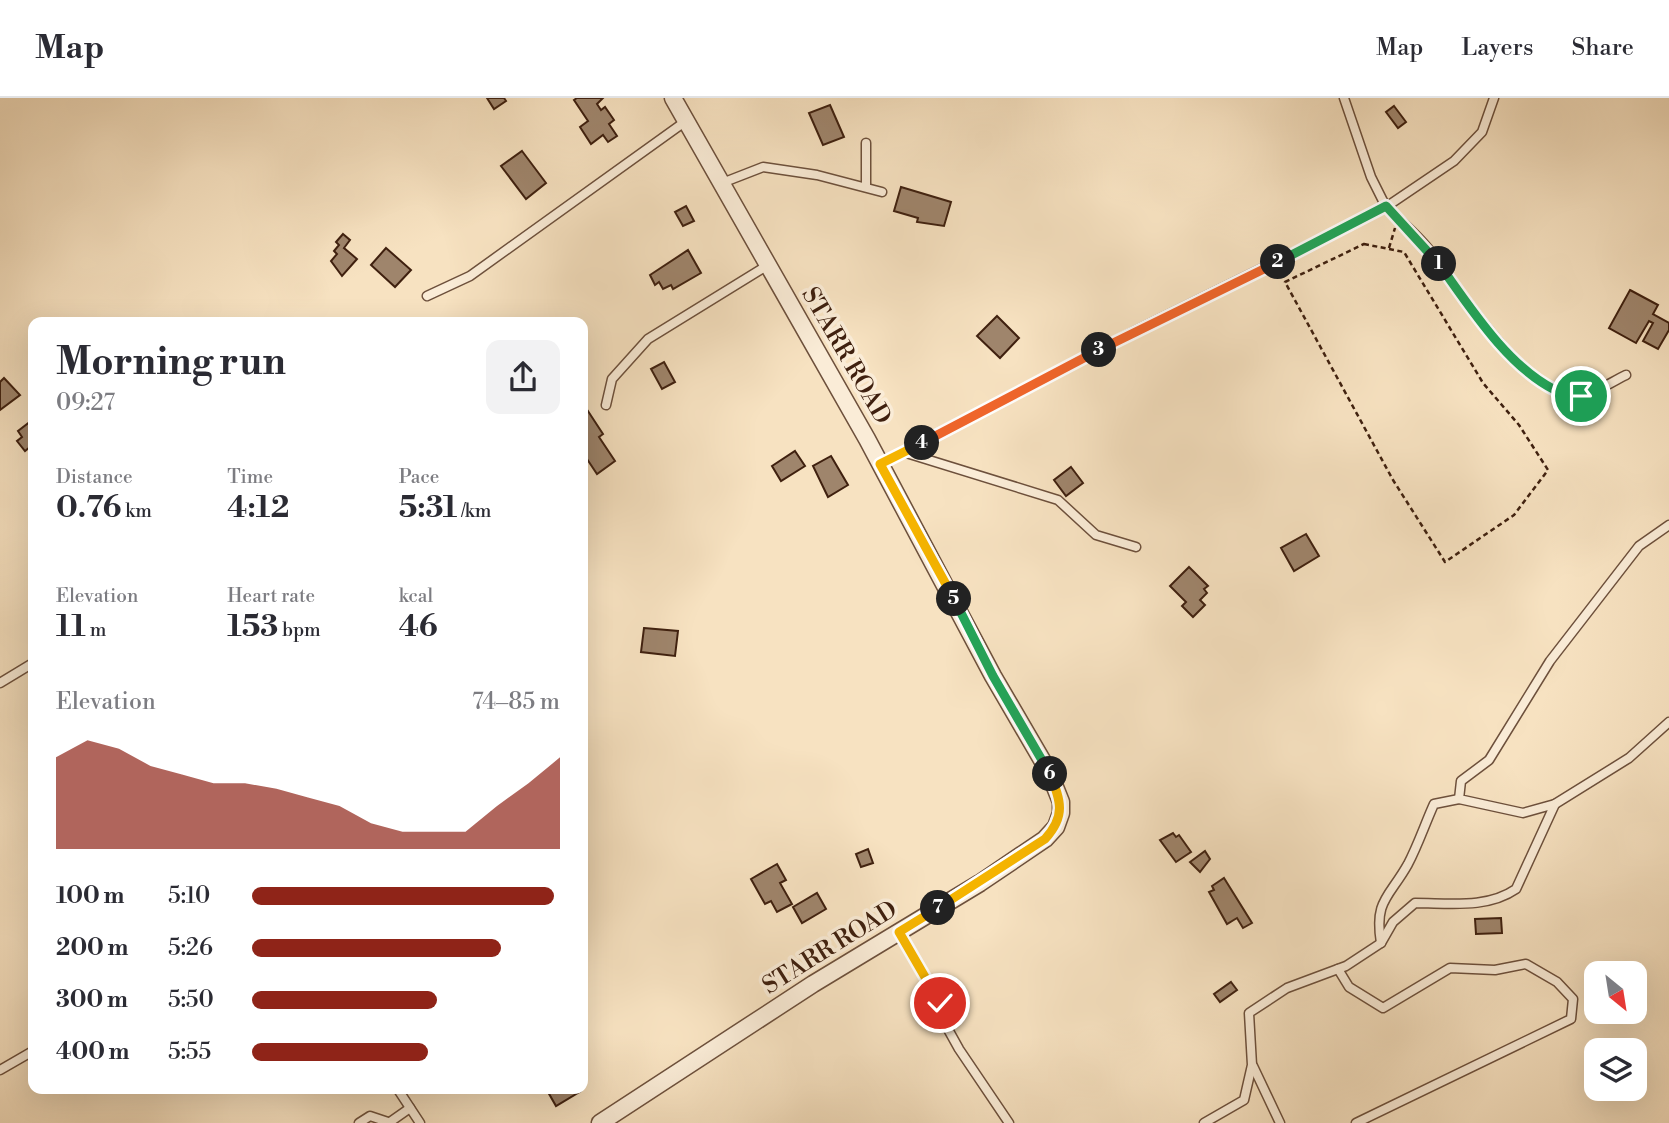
<!DOCTYPE html>
<meta charset="utf-8">
<style>
body{margin:0;font-family:"Libre Bodoni",serif;background:#f2f2f3;color:#2b2b33;height:100vh;display:flex;flex-direction:column;font-size:26px;white-space:nowrap}
*{box-sizing:border-box;margin:0}
p{font-size:23px;color:#7c7c81}
.icon{flex:none;width:38px;height:38px;fill:none;stroke:currentColor;stroke-width:2;stroke-linecap:round;stroke-linejoin:round}
.map{position:relative;flex:1;overflow:hidden}
.drawer{position:absolute;left:28px;top:219px;width:560px;height:777px;display:flex;flex-direction:column;background:#fff;border-radius:14px;box-shadow:0 7px 28px #0002}
.drawer>*{flex:none}
.needle{width:46px;rotate:150deg}
.fabs{position:absolute;left:1584px;top:863px;display:grid;gap:14px}
.fabs a{display:grid;place-items:center;width:63px;height:63px;border-radius:14px;background:#fff;box-shadow:0 7px 28px #0002;font-size:35px}
.pin{position:absolute;display:grid;place-items:center;width:60px;height:60px;color:#fff;margin:-30px;border:4px solid #fff;border-radius:50%;box-shadow:0 2px 7px #0007}
.km{position:absolute;width:35px;height:35px;margin:-18px;border-radius:50%;background:#222;color:#fff;font-size:19px;line-height:35px;text-align:center}
.round{display:grid;place-items:center;flex:none;width:74px;height:74px;border-radius:14px;background:#f2f2f3}
.summary{display:flex;align-items:center;justify-content:space-between;height:119px;padding:0 28px}
h1{font-size:38px;font-weight:700;line-height:52px}
.metrics{display:grid;grid-template-columns:repeat(3,1fr);gap:10px;height:119px;padding:7px 28px}
.metrics div{display:grid;align-content:center}
.metrics b{font-size:30px;font-weight:700}
.metrics small{font-size:19px;font-weight:400}
.metrics p{font-size:19px}
.chart{height:196px;padding:14px 28px}
.chart p{display:flex;justify-content:space-between}
.chart svg{width:100%;height:126px;margin-top:7px;fill:#8f2418;opacity:.7}
ul{padding:0 28px;list-style:none;font-size:23px}
li{display:grid;grid-template-columns:112px 84px 1fr;align-items:center;height:52px}
li i{height:18px;border-radius:9px;background:#8f2418}
header{display:flex;align-items:center;gap:42px;box-sizing:border-box;height:98px;padding:0 35px;background:#fff;border-bottom:2px solid #e1e1e2}
header strong{font-size:33px}
nav{display:flex;gap:38px;margin-inline-start:auto;font-size:24px}
.map>svg:first-child{display:block}
.building{fill:#9f856c;stroke:#3f200f;stroke-width:2}
.lines{fill:none;stroke-linecap:round;stroke-linejoin:round}
.lane-casing{stroke:#6d503c;stroke-width:11}
.street-casing{stroke:#6d503c;stroke-width:19}
.path{stroke:#3f200f;stroke-width:2.5;stroke-dasharray:5 3.5;stroke-linecap:butt}
.lane{stroke:#faecd7;stroke-width:8}
.street{stroke:#faecd7;stroke-width:16}
.split-1-casing{stroke:#fff;stroke-width:14}
.split-2-casing{stroke:#fff;stroke-width:14}
.split-3-casing{stroke:#fff;stroke-width:14}
.split-4-casing{stroke:#fff;stroke-width:14}
.split-5-casing{stroke:#fff;stroke-width:14}
.split-6-casing{stroke:#fff;stroke-width:14}
.split-7-casing{stroke:#fff;stroke-width:14}
.split-8-casing{stroke:#fff;stroke-width:14}
.split-1{stroke:#22a559;stroke-width:9}
.split-2{stroke:#22a559;stroke-width:9}
.split-3{stroke:#f0652b;stroke-width:9}
.split-4{stroke:#f0652b;stroke-width:9}
.split-5{stroke:#f5b400;stroke-width:9}
.split-6{stroke:#22a559;stroke-width:9}
.split-7{stroke:#f5b400;stroke-width:9}
.split-8{stroke:#f5b400;stroke-width:9}
.labels{text-anchor:middle;dominant-baseline:central;stroke-width:7;stroke-linejoin:round;paint-order:stroke}
.street-label{font-size:24px;fill:#3f200f;stroke:#faecd7}
</style>
<header>
<strong>Map</strong>
<nav><a>Map</a><a>Layers</a><a>Share</a></nav>
</header>
<div class="map">
<svg width="1669" height="1025" viewBox="0 0 1669 1025">
<rect width="100%" height="100%" fill="#f7e2c1"/>
<filter id="stains"><feTurbulence type="fractalNoise" baseFrequency=".00286" numOctaves="4"/><feColorMatrix values="0 0 0 0 .2 0 0 0 0 .09 0 0 0 0 .02 0 0 0 .5 -.17"/></filter>
<radialGradient id="worn" r=".72"><stop offset=".6" stop-color="#630" stop-opacity="0"/><stop offset="1" stop-color="#630" stop-opacity=".3"/></radialGradient>
<g class="building">
<polygon points="487,0 504,0 506,3 494,11"/>
<polygon points="577,0 603,0 597,6 601,12 605,9 614,22 609,26 617,38 608,44 603,37 591,46 580,29 588,23 574,2"/>
<polygon points="830,7 844,39 823,47 809,15"/>
<polygon points="1394,8 1406,24 1398,30 1386,14"/>
<polygon points="522,53 546,85 526,101 501,68"/>
<polygon points="901,89 951,104 944,128 917,124 918,120 894,113"/>
<polygon points="686,108 694,123 683,128 675,114"/>
<polygon points="343,136 350,142 344,150 357,161 342,178 331,163 337,156 334,153 339,147 336,144"/>
<polygon points="386,150 411,172 395,189 371,167"/>
<polygon points="688,152 701,175 673,191 671,187 663,191 659,184 655,187 650,177"/>
<polygon points="1630,192 1658,207 1653,216 1669,225 1669,232 1658,251 1643,243 1653,225 1649,223 1636,245 1609,230"/>
<polygon points="997,218 1019,240 1000,260 977,238"/>
<polygon points="664,264 675,284 662,291 651,271"/>
<polygon points="4,280 20,297 0,312 0,284"/>
<polygon points="584,307 603,336 599,339 615,363 597,376 583,355"/>
<polygon points="31,323 33,326 33,354 30,349 25,353 17,343 22,339 18,333"/>
<polygon points="795,353 805,368 781,383 772,368"/>
<polygon points="831,358 848,387 828,399 813,368"/>
<polygon points="1071,369 1083,385 1066,398 1054,382"/>
<polygon points="1306,436 1319,458 1294,473 1281,450"/>
<polygon points="1189,469 1208,488 1204,491 1207,495 1200,502 1205,507 1193,519 1182,508 1186,504 1170,488"/>
<polygon points="644,530 678,533 675,558 641,554"/>
<polygon points="1173,735 1176,739 1179,737 1191,754 1176,764 1160,742"/>
<polygon points="868,751 873,765 861,769 856,756"/>
<polygon points="1205,753 1210,761 1200,774 1190,764"/>
<polygon points="777,766 786,782 780,785 792,806 777,814 771,803 765,806 751,781"/>
<polygon points="1224,780 1252,825 1243,830 1237,820 1227,826 1209,794 1214,792 1212,788"/>
<polygon points="817,795 826,811 802,825 793,809"/>
<polygon points="1501,820 1502,835 1476,836 1475,821"/>
<polygon points="1231,884 1237,892 1220,904 1214,896"/>
<polygon points="555,990 580,990 581,993 556,1008 548,994"/>
</g>
<g class="lines">
<defs>
<g id="lane">
<polyline points="1344,0 1371,79 1386,109 1454,63 1482,34 1494,0"/>
<polyline points="722,85 763,69 817,77 882,94"/>
<polyline points="866,89 866,45"/>
<polyline points="427,198 470,178 686,23"/>
<polyline points="606,307 612,281 648,241 768,167"/>
<polyline points="903,354 1058,402 1096,437 1136,449"/>
<path d="M880,366L1135,233L1386,109C1401,123 1419,138 1431,154C1458,190 1531,306 1582,297C1596,295 1613,283 1626,277"/>
<polyline points="0,585 33,565"/>
<polyline points="1555,706 1629,660 1669,624"/>
<polyline points="900,834 940,905 944,924 959,951 1009,1025"/>
<path d="M1381,845C1374,802 1389,800 1408,766C1418,747 1425,726 1434,706L1459,701"/>
<polyline points="1338,871 1349,889 1383,910 1450,870 1495,872 1526,866 1557,884 1573,901 1571,921 1356,1025"/>
<polyline points="1253,968 1280,1025"/>
<polyline points="0,972 33,953"/>
<polyline points="397,990 420,1025"/>
<polyline points="390,1024 410,1010"/>
<polyline points="359,1025 370,1018 391,1025"/>
<path d="M1204,1025L1244,1002L1252,967L1249,915L1287,890L1346,868L1381,845L1393,824L1415,805C1449,805 1487,811 1516,791L1555,706L1523,715L1459,701L1461,683L1489,662L1550,563L1639,448L1669,427"/>
</g>
<polyline id="street" points="600,1025 813,886 980,785 1045,741 1056,729 1061,715 1061,704 1049,674 993,578 867,341 673,0"/>
</defs>
<use href="#lane" class="lane-casing"/>
<use href="#street" class="street-casing"/>
<g class="path">
<polygon points="1364,146 1404,154 1483,285 1519,327 1548,372 1514,417 1445,464 1393,382 1285,184"/>
<polyline points="1389,150 1395,130"/>
</g>
<use href="#lane" class="lane"/>
<use href="#street" class="street"/>
</g>
<g class="lines">
<defs>
<path id="split-1" d="M1439,166C1470,209 1507,268 1555,292C1562,296 1573,296 1581,298"/>
<polyline id="split-2" points="1278,164 1386,108 1439,166"/>
<polyline id="split-3" points="1099,252 1278,164"/>
<polyline id="split-4" points="922,345 1099,252"/>
<polyline id="split-5" points="922,345 880,366 954,501"/>
<polyline id="split-6" points="954,501 993,578 1050,676"/>
<path id="split-7" d="M938,810L1045,741C1066,718 1061,703 1050,676"/>
<polyline id="split-8" points="938,810 899,834 940,905"/>
</defs>
<use href="#split-1" class="split-1-casing"/>
<use href="#split-2" class="split-2-casing"/>
<use href="#split-3" class="split-3-casing"/>
<use href="#split-4" class="split-4-casing"/>
<use href="#split-5" class="split-5-casing"/>
<use href="#split-6" class="split-6-casing"/>
<use href="#split-7" class="split-7-casing"/>
<use href="#split-8" class="split-8-casing"/>
<use href="#split-1" class="split-1"/>
<use href="#split-2" class="split-2"/>
<use href="#split-3" class="split-3"/>
<use href="#split-4" class="split-4"/>
<use href="#split-5" class="split-5"/>
<use href="#split-6" class="split-6"/>
<use href="#split-7" class="split-7"/>
<use href="#split-8" class="split-8"/>
</g>
<g class="labels">
<g class="street-label">
<text transform="translate(846 258) rotate(60)">STARR ROAD</text>
<text transform="translate(830 850) rotate(-32)">STARR ROAD</text>
</g>
</g>
<rect width="100%" height="100%" filter="url(#stains)"/>
<rect width="100%" height="100%" fill="url(#worn)"/>
</svg>
<div class="fabs">
<a><svg class="needle" viewBox="-14 -14 28 28"><path d="M0-13l5 13h-10z" fill="#e53935"/><path d="M0 13l5-13h-10z" fill="#7c7c81"/></svg></a>
<a><svg class="icon" aria-label="layers" viewBox="0 0 24 24"><path d="M12 4l9 5-9 5-9-5zM3 14l9 5 9-5"/></svg></a>
</div>
<div class="pin" style="left:1581px;top:298px;background:#1e9e55"><svg class="icon" aria-label="arrive" viewBox="0 0 24 24"><path d="M6 21V4h12l-3 4 3 4H6"/></svg></div>
<div class="pin" style="left:940px;top:905px;background:#d93025"><svg class="icon" aria-label="check" viewBox="0 0 24 24"><path d="M5 12l5 5 9-10"/></svg></div>
<b class="km" style="left:1439px;top:166px">1</b>
<b class="km" style="left:1278px;top:164px">2</b>
<b class="km" style="left:1099px;top:252px">3</b>
<b class="km" style="left:922px;top:345px">4</b>
<b class="km" style="left:954px;top:501px">5</b>
<b class="km" style="left:1050px;top:676px">6</b>
<b class="km" style="left:938px;top:810px">7</b>
<section class="drawer">
<div class="summary"><div><h1>Morning run</h1><p>09:27</p></div><a class="round"><svg class="icon" aria-label="share" viewBox="0 0 24 24"><path d="M12 15V3M7 8l5-5 5 5M5 13v7h14v-7"/></svg></a></div>
<div class="metrics">
<div><p>Distance</p><b>0.76<small> km</small></b></div>
<div><p>Time</p><b>4:12</b></div>
<div><p>Pace</p><b>5:31<small> /km</small></b></div>
</div>
<div class="metrics">
<div><p>Elevation</p><b>11<small> m</small></b></div>
<div><p>Heart rate</p><b>153<small> bpm</small></b></div>
<div><p>kcal</p><b>46</b></div>
</div>
<div class="chart"><p><span>Elevation</span>74–85 m</p>
<svg viewBox="0 0 160 44" preserveAspectRatio="none"><path d="M0 44V12L10 6L20 9L30 15L40 18L50 21L60 21L70 23L80 26L90 29L100 35L110 38L120 38L130 38L140 29L150 21L160 12V44z"/></svg>
</div>
<ul>
<li><b>100 m</b>5:10<i style="width:98%"></i></li>
<li><b>200 m</b>5:26<i style="width:81%"></i></li>
<li><b>300 m</b>5:50<i style="width:60%"></i></li>
<li><b>400 m</b>5:55<i style="width:57%"></i></li>
</ul>
</section>
</div>
